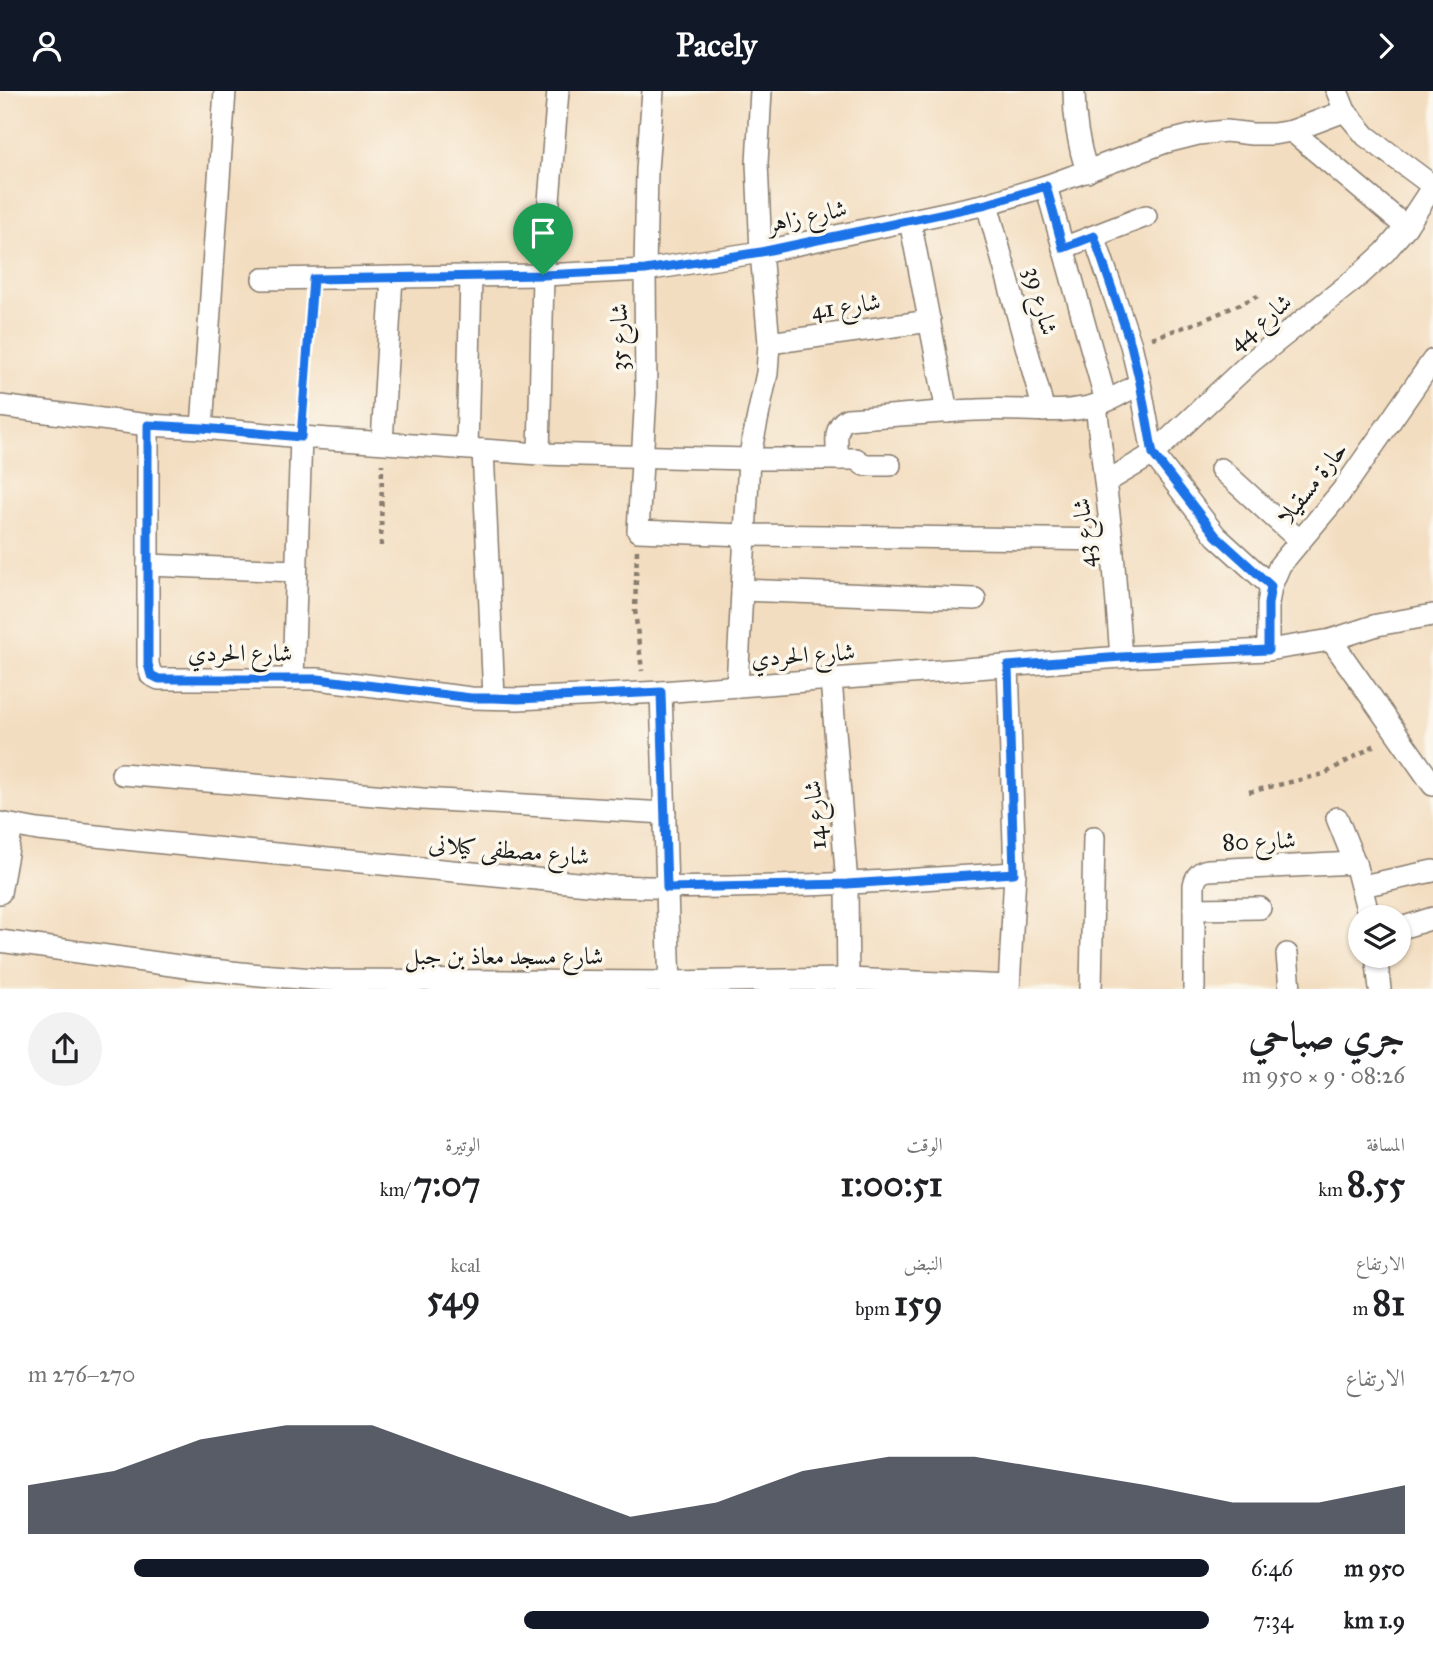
<!DOCTYPE html>
<html lang="ar">
<meta charset="utf-8">
<style>
body{margin:0;font-family:"IM FELL Great Primer",Amiri,serif;background:#f2f2f2;color:#202124;direction:rtl;height:100vh;display:flex;flex-direction:column;font-size:26px;white-space:nowrap}
*{box-sizing:border-box;margin:0}
p{font-size:23px;color:#757577}
.icon{flex:none;width:38px;height:38px;fill:none;stroke:currentColor;stroke-width:2;stroke-linecap:round;stroke-linejoin:round}
.map{position:relative;height:898px;overflow:hidden;direction:ltr}
.details{display:flex;flex-direction:column;background:#fff;flex:1}
.details>*{flex:none}
.fabs{position:absolute;left:1348px;top:814px;display:grid;gap:14px}
.fabs a{display:grid;place-items:center;width:63px;height:63px;border-radius:50%;background:#fff;box-shadow:0 2px 5px #0004;font-size:35px}
.pin{position:absolute;display:grid;place-items:center;width:60px;height:60px;color:#fff;margin:-72px -30px;border-radius:50% 50% 50% 0;rotate:-45deg;box-shadow:0 0 7px #0007}
.pin .icon{rotate:45deg}
.round{display:grid;place-items:center;flex:none;width:74px;height:74px;border-radius:37px;background:#f2f2f2}
.head{display:flex;align-items:center;justify-content:space-between;height:119px;padding:0 28px}
h1{font-size:38px;font-weight:700;line-height:52px}
.stats{display:grid;grid-template-columns:repeat(3,1fr);gap:10px;height:119px;padding:7px 28px}
.stats div{display:grid;align-content:center}
.stats b{font-size:35px;font-weight:700}
.stats small{font-size:19px;font-weight:400}
.stats p{font-size:19px}
.chart{height:196px;padding:14px 28px}
.chart p{display:flex;justify-content:space-between}
.chart svg{width:100%;height:126px;margin-top:7px;fill:#111827;opacity:.7}
ul{padding:0 28px;list-style:none;font-size:23px}
li{display:grid;grid-template-columns:112px 84px 1fr;align-items:center;height:52px}
li i{height:18px;border-radius:9px;background:#111827}
header{display:flex;justify-content:space-between;align-items:center;height:91px;padding:0 28px;background:#111827;color:#fff;font-size:32px;font-weight:700}
.map>svg:first-child{display:block}
.lines{fill:none;stroke-linecap:round;stroke-linejoin:round}
.street-casing{stroke:#887c6e;stroke-width:24}
.path{stroke:#887c6e;stroke-width:4.5;stroke-dasharray:5 5;stroke-linecap:butt}
.street{stroke:#fff;stroke-width:21}
.route-casing{stroke:#fff;stroke-width:14}
.route{stroke:#1a73e8;stroke-width:9}
.labels{text-anchor:middle;dominant-baseline:central;stroke-width:7;stroke-linejoin:round;paint-order:stroke}
.street-label{font-size:24px;fill:#1c1c1c;stroke:#fbf7ec}
</style>
<header><svg class="icon" aria-label="forward" viewBox="0 0 24 24"><path d="M9 5l7 7-7 7"/></svg>Pacely<svg class="icon" aria-label="person" viewBox="0 0 24 24"><circle cx="12" cy="8" r="4"/><path d="M4 21q1-7 8-7t8 7"/></svg></header>
<div class="map">
<svg width="1433" height="898" viewBox="0 0 1433 898">
<rect width="100%" height="100%" fill="#fbf7ec"/>
<filter id="ink" filterUnits="userSpaceOnUse"><feTurbulence type="fractalNoise" baseFrequency=".0143" numOctaves="2"/><feDisplacementMap in="SourceGraphic" scale="14" xChannelSelector="R" yChannelSelector="G"/><feConvolveMatrix kernelMatrix="1 2 1 2 8 2 1 2 1" color-interpolation-filters="sRGB"/></filter>
<filter id="wash" filterUnits="userSpaceOnUse"><feTurbulence type="fractalNoise" baseFrequency=".00686" numOctaves="4" result="noise"/><feDisplacementMap in="SourceGraphic" scale="28" xChannelSelector="R" yChannelSelector="G"/><feGaussianBlur stdDeviation="1.57" result="paint"/><feColorMatrix in="noise" values="0 0 0 0 0 0 0 0 0 0 0 0 0 0 0 0 0 1.4 0 .05"/><feComposite in="paint" operator="in"/></filter>
<g filter="url(#wash)">
<rect width="100%" height="100%" fill="#f3ddc0"/>
</g>
<g filter="url(#ink)">
<g class="lines">
<defs>
<g id="street">
<polyline points="653,0 647,79 645,179 646,303 638,440 745,444 1112,449"/>
<path d="M1074,0C1074,28 1078,53 1087,81"/>
<polyline points="1337,0 1345,20 1366,45 1433,95"/>
<polyline points="1292,40 1406,136"/>
<polyline points="1046,95 1106,310"/>
<polyline points="987,113 1044,320"/>
<polyline points="910,130 947,321"/>
<polyline points="1094,145 1131,254 1140,292 1153,363 1216,445 1271,495"/>
<polyline points="1063,157 1146,125"/>
<polyline points="263,188 543,184 645,179 761,161 987,113 1046,95 1166,51 1198,43 1226,40 1252,43 1273,43 1292,40 1345,20"/>
<polyline points="769,252 930,230"/>
<polyline points="1096,314 1112,449 1121,566"/>
<polyline points="0,315 148,334 202,337 301,346 539,363 749,368 856,368 864,374 890,374"/>
<polyline points="148,334 148,573 151,584 159,588 318,588 471,607 518,608 661,601 1121,566 1268,559 1331,549 1377,534 1433,524"/>
<polyline points="202,337 225,0"/>
<polyline points="382,351 392,186"/>
<polyline points="467,357 471,185"/>
<polyline points="483,359 494,607"/>
<polyline points="539,363 543,184 558,0"/>
<path d="M838,368C837,353 833,336 847,328C891,325 934,321 977,319C1017,316 1058,325 1096,314C1112,309 1127,300 1140,292"/>
<polyline points="1221,378 1300,450"/>
<polyline points="1106,391 1153,363 1251,271 1361,183 1385,161 1406,136 1433,95"/>
<polyline points="148,474 296,480"/>
<polyline points="742,499 975,508"/>
<polyline points="1331,549 1433,694"/>
<polyline points="1268,559 1268,513 1271,495 1280,474 1342,400 1433,269"/>
<polyline points="1008,575 1015,782 1009,898"/>
<polyline points="293,587 301,346"/>
<polyline points="831,588 847,793 848,898"/>
<polyline points="737,595 749,368 767,282 769,252 761,161 757,72 761,0"/>
<polyline points="661,601 670,898"/>
<polyline points="122,683 422,708 665,722"/>
<polyline points="1337,727 1355,772 1369,826"/>
<path d="M0,732L38,739L164,752L608,795C743,800 879,791 1015,782"/>
<polyline points="1362,795 1433,780"/>
<polyline points="0,802 12,735"/>
<polyline points="1194,818 1260,817"/>
<polyline points="1398,838 1433,827"/>
<polyline points="0,850 193,877 260,884 328,889 669,891 848,888 1009,895"/>
<polyline points="1287,863 1290,898"/>
<polyline points="1376,864 1380,898"/>
<polyline points="1091,898 1094,746"/>
<path d="M1194,898V794C1196,785 1200,780 1209,779L1355,772"/>
</g>
</defs>
<use href="#street" class="street-casing"/>
<g class="path">
<polyline points="1152,247 1202,230 1258,205"/>
<polyline points="303,325 312,208"/>
<polyline points="381,455 382,373"/>
<polyline points="637,459 635,519 642,580"/>
<polyline points="1249,701 1324,683 1377,653"/>
</g>
<use href="#street" class="street"/>
</g>
</g>
<g class="lines" filter="url(#ink)">
<defs>
<polygon id="route" points="1046,95 1063,157 1094,145 1131,254 1140,292 1153,363 1216,445 1271,495 1268,513 1268,559 1121,566 1008,575 1014,782 847,793 667,797 661,601 518,608 494,607 471,607 318,588 159,588 151,584 148,573 148,334 202,337 301,346 313,188 543,184 645,179 761,161 987,113"/>
</defs>
<use href="#route" class="route-casing"/>
<use href="#route" class="route"/>
</g>
<g class="labels">
<g class="street-label">
<text transform="translate(807 125) rotate(-12)">شارع زاهر</text>
<text transform="translate(1041 210) rotate(75)">شارع 39</text>
<text transform="translate(846 215) rotate(-8)">شارع 41</text>
<text transform="translate(1260 231) rotate(-40)">شارع 44</text>
<text transform="translate(619 246) rotate(-90)">شارع 35</text>
<text transform="translate(1312 392) rotate(-52)">حارة مسقيلا</text>
<text transform="translate(1084 442) rotate(-95)">شارع 43</text>
<text x="240" y="562">شارع الحردي</text>
<text transform="translate(803 564) rotate(-4)">شارع الحردي</text>
<text transform="translate(815 724) rotate(-95)">شارع 14</text>
<text transform="translate(1259 750) rotate(-2)">شارع 80</text>
<text transform="translate(509 759) rotate(5)">شارع مصطفى كيلانى</text>
<text x="504" y="865">شارع مسجد معاذ بن جبل</text>
</g>
</g>
</svg>
<div class="fabs">
<a><svg class="icon" aria-label="layers" viewBox="0 0 24 24"><path d="M12 4l9 5-9 5-9-5zM3 14l9 5 9-5"/></svg></a>
</div>
<div class="pin" style="left:543px;top:184px;background:#1e9e55"><svg class="icon" aria-label="arrive" viewBox="0 0 24 24"><path d="M6 21V4h12l-3 4 3 4H6"/></svg></div>
</div>
<section class="details">
<div class="head"><div><h1>جري صباحي</h1><p>08:26 · 9 × 950 m</p></div><a class="round"><svg class="icon" aria-label="share" viewBox="0 0 24 24"><path d="M12 15V3M7 8l5-5 5 5M5 13v7h14v-7"/></svg></a></div>
<div class="stats">
<div><p>المسافة</p><b>8.55<small> km</small></b></div>
<div><p>الوقت</p><b>1:00:51</b></div>
<div><p>الوتيرة</p><b>7:07<small> /km</small></b></div>
</div>
<div class="stats">
<div><p>الارتفاع</p><b>81<small> m</small></b></div>
<div><p>النبض</p><b>159<small> bpm</small></b></div>
<div><p>kcal</p><b>549</b></div>
</div>
<div class="chart"><p><span>الارتفاع</span>270–276 m</p>
<svg viewBox="0 0 160 44" preserveAspectRatio="none"><path d="M0 44V27L10 22L20 11L30 6L40 6L50 17L60 27L70 38L80 33L90 22L100 17L110 17L120 22L130 27L140 33L150 33L160 27V44z"/></svg>
</div>
<ul>
<li><b>950 m</b>6:46<i style="width:91%"></i></li>
<li><b>1.9 km</b>7:34<i style="width:58%"></i></li>
</ul>
</section>
